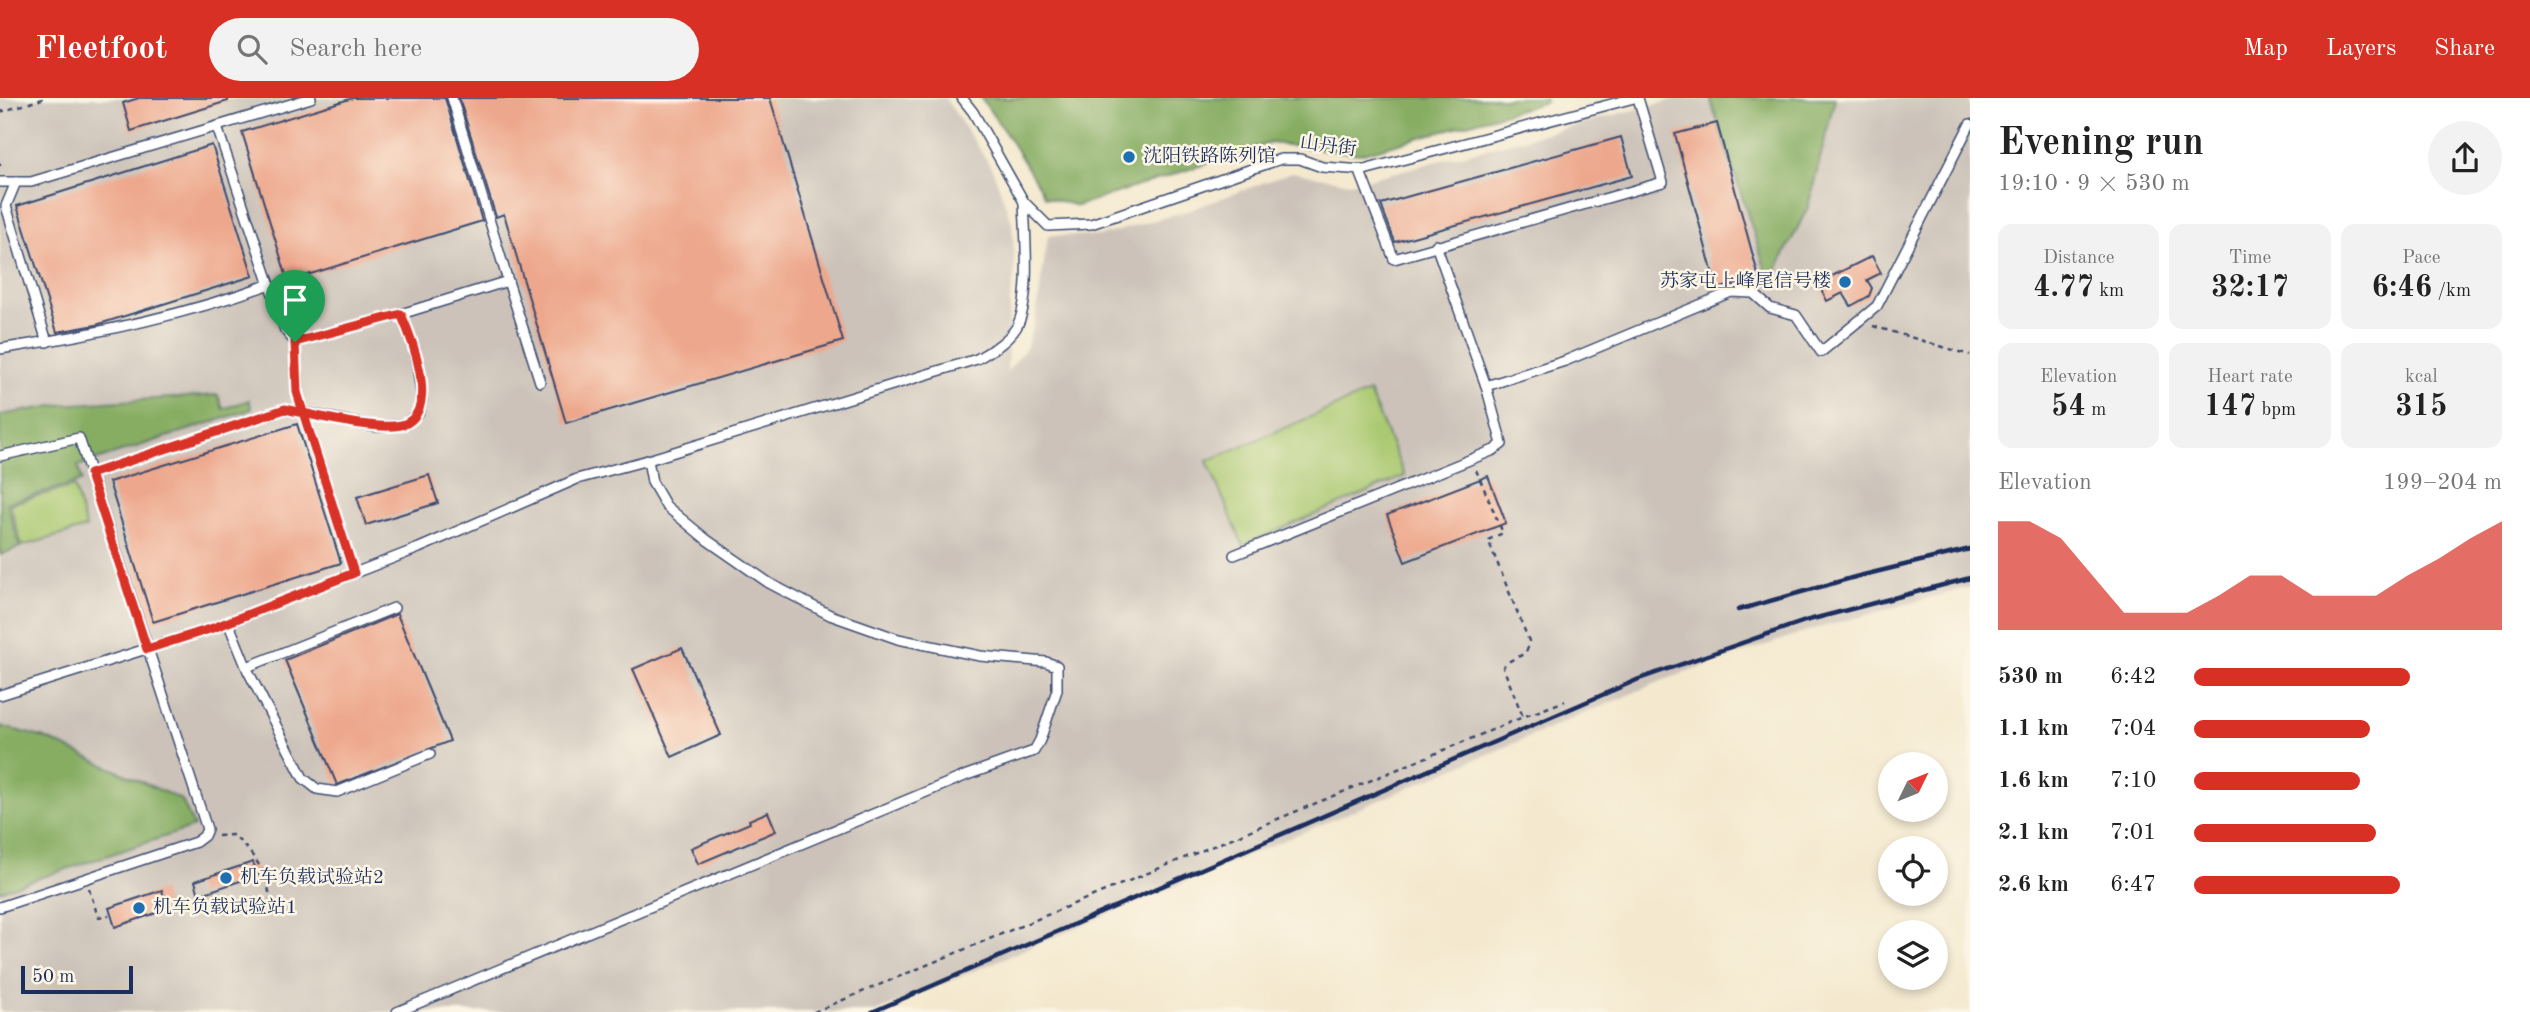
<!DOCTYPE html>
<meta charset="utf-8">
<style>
body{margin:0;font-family:"Old Standard TT","Noto Serif SC",serif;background:#f2f2f2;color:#222;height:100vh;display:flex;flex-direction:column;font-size:26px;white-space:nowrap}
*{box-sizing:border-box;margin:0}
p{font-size:23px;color:#767676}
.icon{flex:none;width:38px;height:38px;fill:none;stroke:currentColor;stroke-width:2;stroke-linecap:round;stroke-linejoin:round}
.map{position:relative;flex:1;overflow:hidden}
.details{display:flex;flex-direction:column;background:#fff;width:560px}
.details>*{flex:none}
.needle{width:46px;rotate:47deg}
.tools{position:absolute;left:1878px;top:654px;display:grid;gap:14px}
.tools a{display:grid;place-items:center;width:70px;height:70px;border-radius:50%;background:#fff;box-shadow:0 4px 10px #0003;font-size:35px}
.scale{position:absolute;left:21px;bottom:18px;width:112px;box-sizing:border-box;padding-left:7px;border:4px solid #1b2f5e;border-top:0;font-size:19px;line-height:24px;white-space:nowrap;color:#1b2f5e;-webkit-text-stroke:5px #fcf5e5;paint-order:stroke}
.pin{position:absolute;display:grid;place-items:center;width:60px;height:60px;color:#fff;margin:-72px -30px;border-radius:50% 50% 50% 0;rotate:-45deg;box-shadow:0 0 7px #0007}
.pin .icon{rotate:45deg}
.round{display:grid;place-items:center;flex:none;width:74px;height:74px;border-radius:37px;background:#f2f2f2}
.headline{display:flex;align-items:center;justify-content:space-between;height:119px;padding:0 28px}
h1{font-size:38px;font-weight:800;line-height:52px}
.stats{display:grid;grid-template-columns:repeat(3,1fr);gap:10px;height:119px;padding:7px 28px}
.stats div{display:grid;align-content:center;border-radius:14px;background:#f2f2f2;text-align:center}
.stats b{font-size:30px;font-weight:800}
.stats small{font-size:19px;font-weight:400}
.stats p{font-size:19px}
.chart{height:196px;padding:14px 28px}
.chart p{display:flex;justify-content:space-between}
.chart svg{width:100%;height:126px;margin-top:7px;fill:#d93025;opacity:.7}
ul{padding:0 28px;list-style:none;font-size:23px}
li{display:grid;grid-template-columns:112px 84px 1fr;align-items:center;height:52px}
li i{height:18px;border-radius:9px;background:#d93025}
header{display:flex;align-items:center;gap:42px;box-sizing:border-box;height:98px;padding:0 35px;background:#d93025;color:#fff}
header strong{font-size:33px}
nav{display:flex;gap:38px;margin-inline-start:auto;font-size:24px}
.search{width:490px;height:63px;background:#f2f2f2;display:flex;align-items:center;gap:18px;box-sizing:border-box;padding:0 24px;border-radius:38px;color:#767676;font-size:26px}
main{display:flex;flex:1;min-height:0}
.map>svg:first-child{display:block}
.industrial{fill:#ccc2b9}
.green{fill:#aac971;stroke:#627c68;stroke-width:2}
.forest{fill:#87ad63;stroke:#516e60;stroke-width:2}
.building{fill:#eda78c}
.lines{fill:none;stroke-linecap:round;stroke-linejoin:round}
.lane-casing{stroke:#3c4b6f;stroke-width:12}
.path{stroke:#3c4b6f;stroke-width:2.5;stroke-dasharray:5 5;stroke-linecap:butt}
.lane{stroke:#fff;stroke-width:9}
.rail{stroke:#1b2f5e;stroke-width:4.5}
.route-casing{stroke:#fff;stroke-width:14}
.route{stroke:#d93025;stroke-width:9}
.poi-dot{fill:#1f6fb2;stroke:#fcf5e5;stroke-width:2.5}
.labels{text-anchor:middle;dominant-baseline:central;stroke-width:5;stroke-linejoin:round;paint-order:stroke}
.street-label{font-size:19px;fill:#1b2f5e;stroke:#fcf5e5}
.poi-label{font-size:19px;fill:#1b2f5e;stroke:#fcf5e5;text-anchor:start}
</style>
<header>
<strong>Fleetfoot</strong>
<div class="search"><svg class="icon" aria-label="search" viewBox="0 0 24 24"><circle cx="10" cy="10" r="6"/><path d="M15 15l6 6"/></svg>Search here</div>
<nav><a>Map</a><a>Layers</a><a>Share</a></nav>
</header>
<main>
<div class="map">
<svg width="1970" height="914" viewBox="0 0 1970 914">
<rect width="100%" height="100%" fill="#fcf5e5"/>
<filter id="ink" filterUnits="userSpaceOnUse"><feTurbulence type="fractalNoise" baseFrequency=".0143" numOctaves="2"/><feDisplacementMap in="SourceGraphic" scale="14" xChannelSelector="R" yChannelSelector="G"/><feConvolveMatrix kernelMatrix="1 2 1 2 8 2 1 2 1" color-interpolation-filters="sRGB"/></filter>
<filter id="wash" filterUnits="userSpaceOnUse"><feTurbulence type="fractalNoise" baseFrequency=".00686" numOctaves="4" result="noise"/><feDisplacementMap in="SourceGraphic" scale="28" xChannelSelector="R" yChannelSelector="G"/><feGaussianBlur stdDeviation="1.57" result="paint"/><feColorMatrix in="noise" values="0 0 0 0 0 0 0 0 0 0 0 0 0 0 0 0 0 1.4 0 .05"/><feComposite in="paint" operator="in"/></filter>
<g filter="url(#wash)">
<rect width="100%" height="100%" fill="#f4e9cf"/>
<polygon class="industrial" points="0,0 945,0 992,70 1012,124 1015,173 1010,204 1007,274 1026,250 1036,219 1048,137 1100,138 1193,111 1292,74 1350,85 1369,81 1680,0 1710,0 1769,183 1835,0 1970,0 1970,489 1807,533 1664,582 876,914 0,914"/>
<g class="green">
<polygon points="1369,294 1405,378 1243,447 1207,363"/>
<polygon points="74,388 86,430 22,448 10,406"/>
</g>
<g class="forest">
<polygon points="981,0 1545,0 1546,4 1360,56 1270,45 1077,108 1045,99 1011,43"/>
<polygon points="1710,0 1835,0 1808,109 1770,185"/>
<polygon points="218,297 223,311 249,302 252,311 78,368 82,383 7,405 20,449 0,457 0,317 59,307"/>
<polygon points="0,628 45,640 182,702 194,729 0,793"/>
</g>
<g id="blocks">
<g class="building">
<polygon points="139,0 228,0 228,3 131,33 123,5"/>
<polygon points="353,0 445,0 482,123 288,183 242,34"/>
<polygon points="459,0 770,0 843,243 566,325 504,116 496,119"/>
<polygon points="1717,25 1759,180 1717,191 1675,36"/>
<polygon points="1621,39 1632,78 1395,144 1383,112 1381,106"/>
<polygon points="212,47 253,178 96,227 57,234 17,108"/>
<polygon points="1872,158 1881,175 1867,182 1872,190 1869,198 1851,208 1843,195 1827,203 1818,185"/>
<polygon points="297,326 341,465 153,524 109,384"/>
<polygon points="429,377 438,405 366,427 357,399"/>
<polygon points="1488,378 1506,425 1405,464 1387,417"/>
<polygon points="397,516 450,643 337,687 285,562"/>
<polygon points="682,550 721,637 672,659 633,571"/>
<polygon points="768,714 776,733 698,766 691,750 750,725 749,722"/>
<polygon points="253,764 258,777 199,797 195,783"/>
<polygon points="162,792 168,811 115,829 109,810"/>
</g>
</g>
</g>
<g filter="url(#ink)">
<use href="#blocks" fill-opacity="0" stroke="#3c4b6f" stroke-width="2"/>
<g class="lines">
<defs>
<g id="lane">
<polyline points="962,0 973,14 1024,104 1048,128 1091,126 1281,61 1300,61 1322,69 1364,72 1634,0"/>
<polyline points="217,29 285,232 295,244 401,216 508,183 452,0"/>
<polyline points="1359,71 1394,161 1663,84 1638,0"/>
<polyline points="0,84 31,84 311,0"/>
<polyline points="16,84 6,108 47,244"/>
<polyline points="1436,147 1486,288 1565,263 1731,194 1753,195 1770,210 1796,217 1821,254 1877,208 1970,26"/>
<polyline points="508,183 540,284"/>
<path d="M0,251C91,237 184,218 270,186"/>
<polyline points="303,314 354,475"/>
<polyline points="0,358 79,340 207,731 204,738 196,744 0,809"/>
<polyline points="90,376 285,311 377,329 406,326 419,314 422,301 415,252 401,216"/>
<polyline points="1234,457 1494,352 1502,346 1486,288"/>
<polyline points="228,524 248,573 303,680 317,691 337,694 430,656"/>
<polyline points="247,569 394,510"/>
<path d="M0,597L213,530L419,450L577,381L648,362L977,261C992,252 1006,245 1016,230C1032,203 1025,136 1024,104"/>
<polyline points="397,914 967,677 1034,653 1040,642 1057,592 1057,568 1046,564 980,558 898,541 830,517 769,485 707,442 666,408 652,384 648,362"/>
</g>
</defs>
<use href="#lane" class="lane-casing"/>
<g class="path">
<polyline points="0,14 46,0"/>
<polyline points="0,65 0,68"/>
<polyline points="1873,228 1970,257"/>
<polyline points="296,255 297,294 299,303"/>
<path d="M1476,372L1503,435L1488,442L1529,543C1529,561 1512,557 1503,569L1523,619L1565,603"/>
<path d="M218,738L233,737C253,756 267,772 270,801"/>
<polyline points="89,790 98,819 109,817"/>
<polyline points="814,914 1523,619"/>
</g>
<use href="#lane" class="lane"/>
<g class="rail">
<polyline points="1738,512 1855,479 1970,451"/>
<polyline points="872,914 1639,581 1805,523 1970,480"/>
</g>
</g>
</g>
<g class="lines" filter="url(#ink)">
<defs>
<path id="route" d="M295,244L297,294L303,314L354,475L213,530L147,551L90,376L285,311C310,316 387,336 407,325C438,308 412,241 401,216L295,244"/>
</defs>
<use href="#route" class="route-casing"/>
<use href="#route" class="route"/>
</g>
<g class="poi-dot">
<circle cx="1129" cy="59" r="7"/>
<circle cx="1845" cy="184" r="7"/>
<circle cx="226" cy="780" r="7"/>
<circle cx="139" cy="810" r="7"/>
</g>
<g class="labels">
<g class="street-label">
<text transform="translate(1328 49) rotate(8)">山丹街</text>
</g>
<g class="poi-label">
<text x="1143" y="59">沈阳铁路陈列馆</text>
<text x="1831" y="184" text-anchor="end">苏家屯上峰尾信号楼</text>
<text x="240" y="780">机车负载试验站2</text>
<text x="153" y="810">机车负载试验站1</text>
</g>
</g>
</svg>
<div class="tools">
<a><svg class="needle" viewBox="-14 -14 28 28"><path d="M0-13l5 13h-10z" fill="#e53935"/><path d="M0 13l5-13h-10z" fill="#767676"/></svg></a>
<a><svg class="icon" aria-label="locate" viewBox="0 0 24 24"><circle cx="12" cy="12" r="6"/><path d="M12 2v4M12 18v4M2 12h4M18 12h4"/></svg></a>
<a><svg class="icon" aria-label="layers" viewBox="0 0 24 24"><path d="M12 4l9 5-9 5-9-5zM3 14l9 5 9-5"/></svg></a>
</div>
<div class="scale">50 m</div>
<div class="pin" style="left:295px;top:244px;background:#1e9e55"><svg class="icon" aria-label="arrive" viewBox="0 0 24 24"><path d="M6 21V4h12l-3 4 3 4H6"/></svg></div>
</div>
<section class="details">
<div class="headline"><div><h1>Evening run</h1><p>19:10 · 9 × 530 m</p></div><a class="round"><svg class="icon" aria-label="share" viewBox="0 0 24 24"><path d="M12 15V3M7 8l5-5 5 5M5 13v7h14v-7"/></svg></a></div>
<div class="stats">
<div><p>Distance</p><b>4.77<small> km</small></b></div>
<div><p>Time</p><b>32:17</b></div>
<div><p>Pace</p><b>6:46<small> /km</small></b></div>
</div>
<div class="stats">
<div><p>Elevation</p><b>54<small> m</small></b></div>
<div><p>Heart rate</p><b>147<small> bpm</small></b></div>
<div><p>kcal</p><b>315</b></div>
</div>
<div class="chart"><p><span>Elevation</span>199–204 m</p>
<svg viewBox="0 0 160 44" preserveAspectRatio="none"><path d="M0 44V6L10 6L20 12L30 25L40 38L50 38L60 38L70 32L80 25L90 25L100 32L110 32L120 32L130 25L140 19L150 12L160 6V44z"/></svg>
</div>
<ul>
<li><b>530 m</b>6:42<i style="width:70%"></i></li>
<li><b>1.1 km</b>7:04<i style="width:57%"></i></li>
<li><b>1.6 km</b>7:10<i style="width:54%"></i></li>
<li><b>2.1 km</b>7:01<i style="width:59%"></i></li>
<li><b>2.6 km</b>6:47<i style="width:67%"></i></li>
</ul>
</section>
</main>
